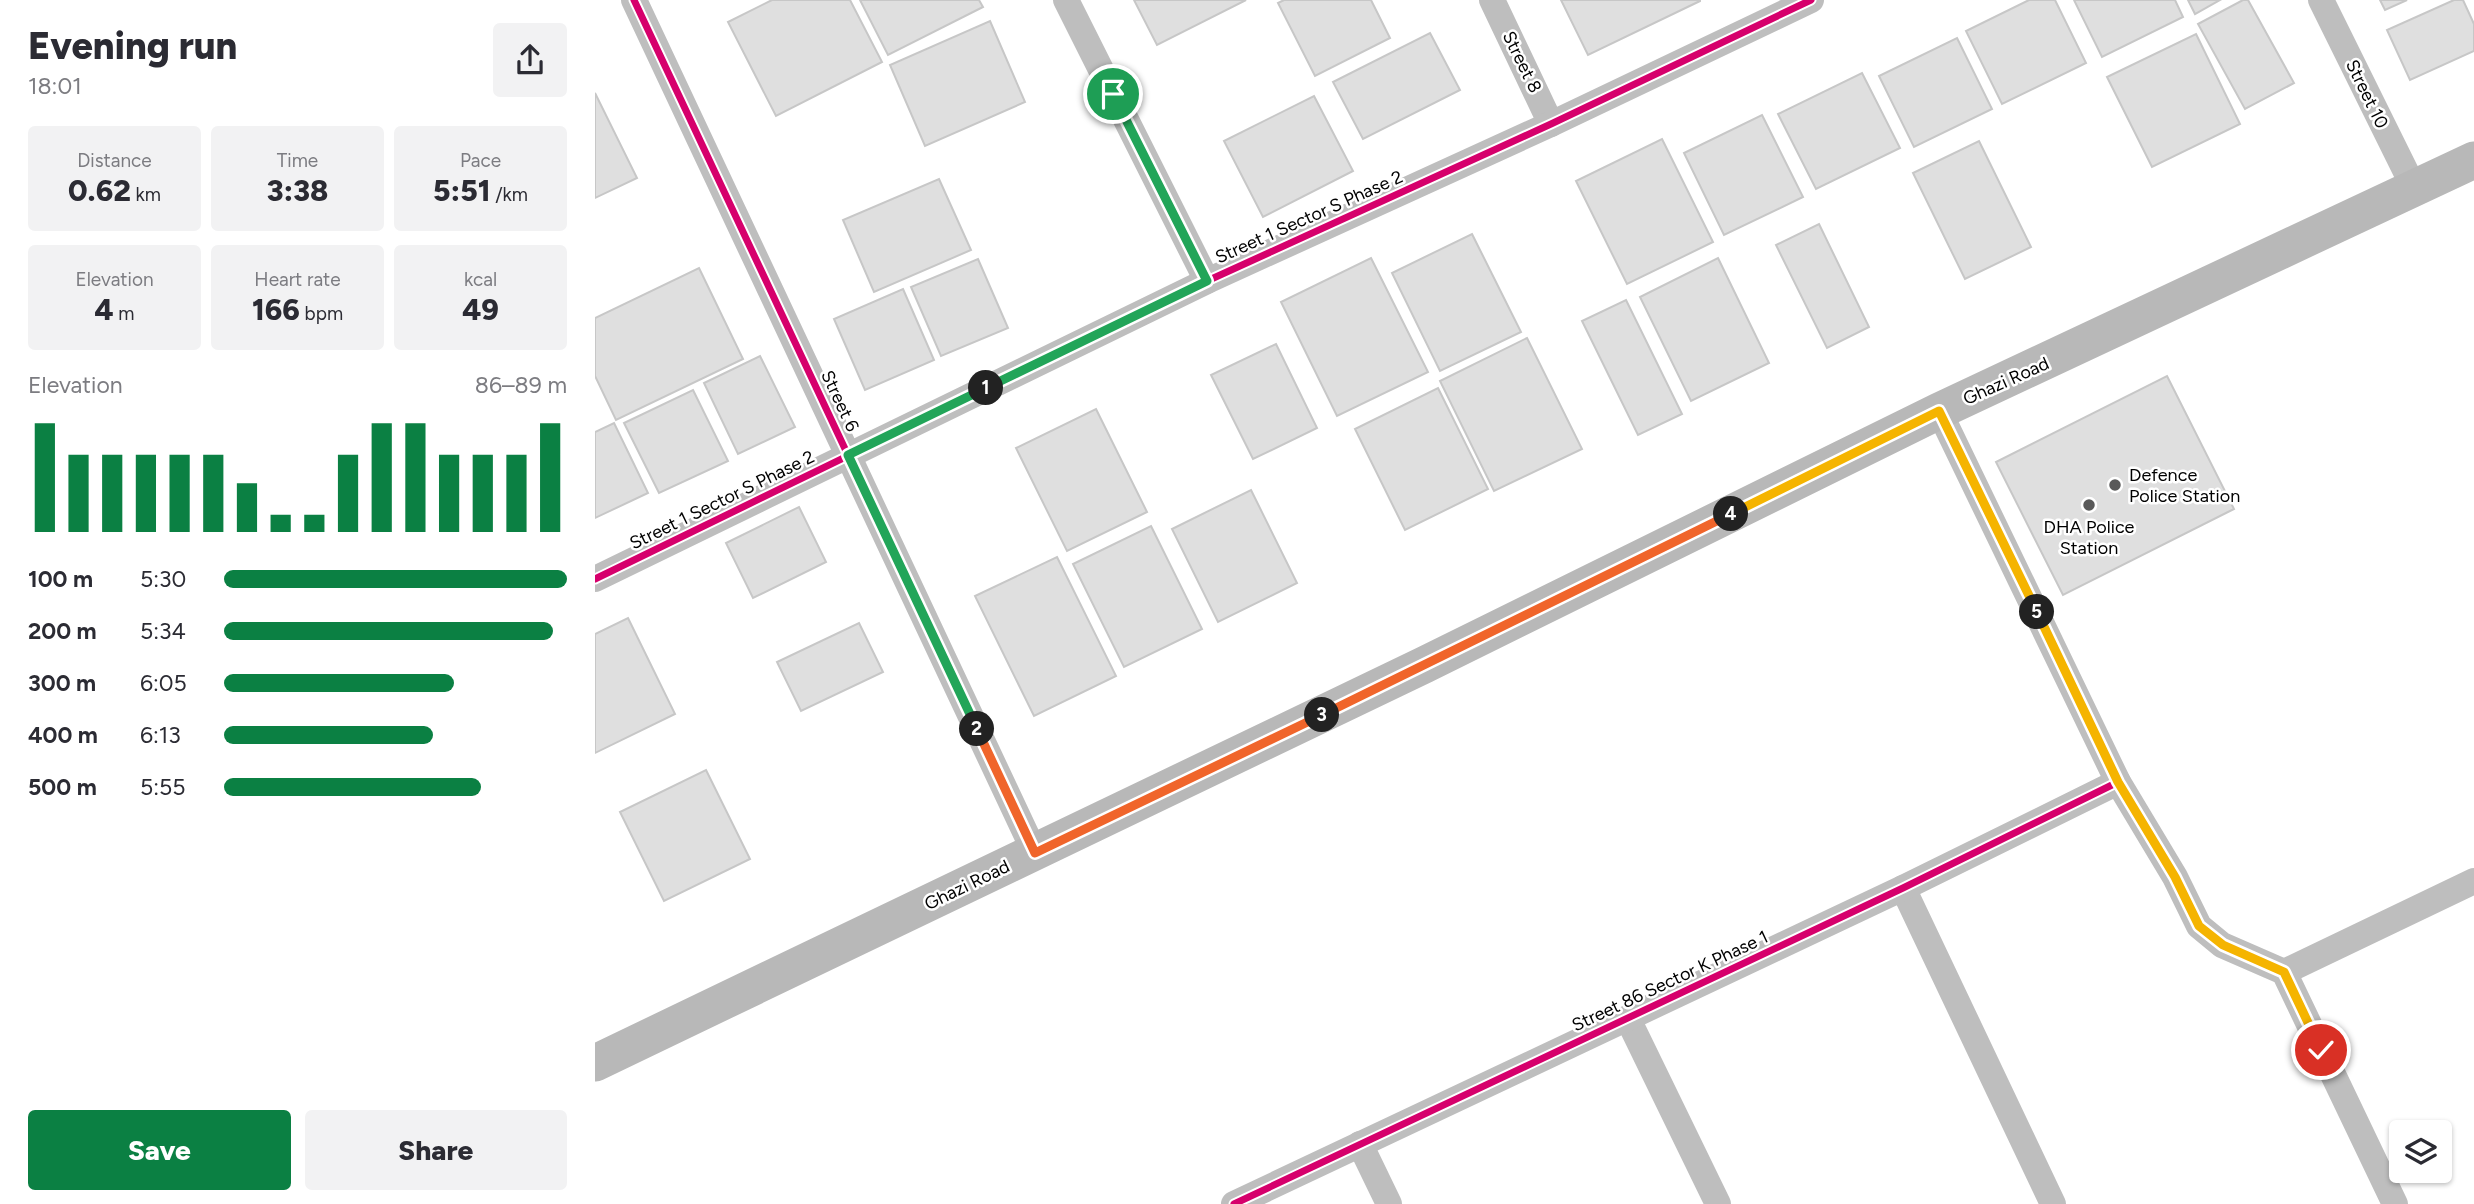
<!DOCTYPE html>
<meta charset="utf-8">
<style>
body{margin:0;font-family:Figtree,sans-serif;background:#f2f2f3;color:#2b2b33;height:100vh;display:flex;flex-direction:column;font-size:26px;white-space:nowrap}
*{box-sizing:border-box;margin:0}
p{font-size:23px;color:#7c7c81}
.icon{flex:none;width:38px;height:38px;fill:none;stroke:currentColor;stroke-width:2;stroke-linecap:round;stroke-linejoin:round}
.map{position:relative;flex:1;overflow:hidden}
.drawer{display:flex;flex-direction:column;background:#fff;width:595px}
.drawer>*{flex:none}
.fabs{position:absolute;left:1794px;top:1120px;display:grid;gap:14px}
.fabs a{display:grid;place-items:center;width:63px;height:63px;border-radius:7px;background:#fff;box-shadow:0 2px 5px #0004;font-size:35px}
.pin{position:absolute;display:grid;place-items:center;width:60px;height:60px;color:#fff;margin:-30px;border:4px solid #fff;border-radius:50%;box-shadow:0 2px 7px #0007}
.km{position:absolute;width:35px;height:35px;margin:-18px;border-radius:50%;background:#222;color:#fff;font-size:19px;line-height:35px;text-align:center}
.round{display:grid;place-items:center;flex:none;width:74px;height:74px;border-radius:7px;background:#f2f2f3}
.head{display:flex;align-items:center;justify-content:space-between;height:119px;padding:0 28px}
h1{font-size:38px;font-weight:800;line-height:52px}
.figures{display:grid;grid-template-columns:repeat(3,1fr);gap:10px;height:119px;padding:7px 28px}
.figures div{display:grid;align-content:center;border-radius:7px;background:#f2f2f3;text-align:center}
.figures b{font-size:30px;font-weight:800}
.figures small{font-size:19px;font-weight:400}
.figures p{font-size:19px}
.chart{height:196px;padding:14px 28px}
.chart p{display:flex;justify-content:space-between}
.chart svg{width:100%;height:126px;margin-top:7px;stroke:#0b8043;stroke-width:6}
.action{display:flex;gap:14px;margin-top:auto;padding:14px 28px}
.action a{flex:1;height:80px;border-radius:7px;background:#0b8043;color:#fff;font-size:28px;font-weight:800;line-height:80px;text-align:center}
.action a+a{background:#f2f2f3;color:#2b2b33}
ul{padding:0 28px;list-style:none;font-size:23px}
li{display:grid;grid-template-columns:112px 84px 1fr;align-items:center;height:52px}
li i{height:18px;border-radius:9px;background:#0b8043}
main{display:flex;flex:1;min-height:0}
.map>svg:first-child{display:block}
.building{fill:#dfdfdf;stroke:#c7c7c7;stroke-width:2}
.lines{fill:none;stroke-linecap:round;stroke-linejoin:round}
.street{stroke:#bebebe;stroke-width:26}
.secondary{stroke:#b8b8b8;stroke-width:37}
.cycleway-casing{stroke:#fff;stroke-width:11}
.cycleway{stroke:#d6006c;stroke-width:7}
.split-1-casing{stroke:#fff;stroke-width:14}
.split-2-casing{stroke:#fff;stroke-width:14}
.split-3-casing{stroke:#fff;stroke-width:14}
.split-4-casing{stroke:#fff;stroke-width:14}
.split-5-casing{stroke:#fff;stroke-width:14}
.split-6-casing{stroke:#fff;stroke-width:14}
.split-1{stroke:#22a559;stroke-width:9}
.split-2{stroke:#22a559;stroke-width:9}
.split-3{stroke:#f0652b;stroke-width:9}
.split-4{stroke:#f0652b;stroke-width:9}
.split-5{stroke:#f5b400;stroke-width:9}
.split-6{stroke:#f5b400;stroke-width:9}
.poi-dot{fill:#595959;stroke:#fff;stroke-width:2.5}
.labels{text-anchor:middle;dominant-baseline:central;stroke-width:5;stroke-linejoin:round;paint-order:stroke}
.street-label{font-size:18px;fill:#000;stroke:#fff}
.poi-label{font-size:18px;fill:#000;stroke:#fff;text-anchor:start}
</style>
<main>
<section class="drawer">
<div class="head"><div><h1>Evening run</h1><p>18:01</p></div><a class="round"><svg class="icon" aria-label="share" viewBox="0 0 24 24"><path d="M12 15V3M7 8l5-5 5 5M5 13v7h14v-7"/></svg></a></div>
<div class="figures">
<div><p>Distance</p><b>0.62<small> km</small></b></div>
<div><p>Time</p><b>3:38</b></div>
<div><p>Pace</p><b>5:51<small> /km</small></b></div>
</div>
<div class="figures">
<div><p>Elevation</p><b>4<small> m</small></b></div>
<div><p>Heart rate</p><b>166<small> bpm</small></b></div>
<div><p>kcal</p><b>49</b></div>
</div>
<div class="chart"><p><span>Elevation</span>86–89 m</p>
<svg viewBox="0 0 160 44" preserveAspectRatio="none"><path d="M5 44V6M15 44V17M25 44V17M35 44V17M45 44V17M55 44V17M65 44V27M75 44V38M85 44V38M95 44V17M105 44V6M115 44V6M125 44V17M135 44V17M145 44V17M155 44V6"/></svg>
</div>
<ul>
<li><b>100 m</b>5:30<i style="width:100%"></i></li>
<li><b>200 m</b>5:34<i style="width:96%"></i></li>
<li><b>300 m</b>6:05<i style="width:67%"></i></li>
<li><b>400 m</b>6:13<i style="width:61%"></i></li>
<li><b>500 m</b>5:55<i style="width:75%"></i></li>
</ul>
<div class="action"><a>Save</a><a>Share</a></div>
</section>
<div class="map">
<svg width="1879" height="1204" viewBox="0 0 1879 1204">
<rect width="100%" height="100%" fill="#fff"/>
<g class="building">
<polygon points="177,0 255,0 287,62 181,116 133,22"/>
<polygon points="265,0 384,0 388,7 293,55"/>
<polygon points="539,0 651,0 562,45"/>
<polygon points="689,0 776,0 795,38 720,76 683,3"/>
<polygon points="966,0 1105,0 1105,1 993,55"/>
<polygon points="1434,0 1460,0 1491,63 1407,104 1371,31"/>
<polygon points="1479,0 1580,0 1588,17 1507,57"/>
<polygon points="1593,0 1625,0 1600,14"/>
<polygon points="1648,0 1653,0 1699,83 1650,109 1603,24"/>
<polygon points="1785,0 1812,0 1790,10"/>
<polygon points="1859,0 1868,0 1879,24 1879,51 1815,80 1792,30"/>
<polygon points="395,21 430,102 330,146 295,65"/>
<polygon points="835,33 865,90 768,139 738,82"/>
<polygon points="1601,34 1645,124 1557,167 1512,77"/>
<polygon points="1362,38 1397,109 1319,147 1284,76"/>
<polygon points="1267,73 1305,148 1221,189 1183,114"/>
<polygon points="0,93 42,178 0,198"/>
<polygon points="719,96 758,171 668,217 629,141"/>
<polygon points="1167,115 1208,197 1129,235 1089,153"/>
<polygon points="1067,139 1118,242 1032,284 981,181"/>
<polygon points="1384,141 1436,247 1370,279 1318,173"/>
<polygon points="344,179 376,250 279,292 248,220"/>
<polygon points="1224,224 1274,327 1232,348 1181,245"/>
<polygon points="877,234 926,332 845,371 797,273"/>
<polygon points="776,258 833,372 742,416 686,302"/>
<polygon points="1123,258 1174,363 1096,401 1045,297"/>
<polygon points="383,259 413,328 346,356 316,287"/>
<polygon points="104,268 148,359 21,420 0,376 0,318"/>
<polygon points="308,289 339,360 270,390 239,319"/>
<polygon points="1031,300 1087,414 1043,435 987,321"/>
<polygon points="932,338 987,449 899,491 845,381"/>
<polygon points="681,344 722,428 658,459 616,375"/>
<polygon points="165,356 200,427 143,454 109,383"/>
<polygon points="1572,376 1639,509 1468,595 1401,462"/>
<polygon points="843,388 893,489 810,530 760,429"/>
<polygon points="98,390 133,461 64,493 29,423"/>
<polygon points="501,409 552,512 472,551 421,448"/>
<polygon points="19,423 53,493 0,518 0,432"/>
<polygon points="656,490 702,583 623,622 577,529"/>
<polygon points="204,507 231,562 158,598 131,543"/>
<polygon points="556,526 607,629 529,667 478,564"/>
<polygon points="462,557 521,676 439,716 380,596"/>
<polygon points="33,618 80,714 0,753 0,634"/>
<polygon points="264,623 288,672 206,711 182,662"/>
<polygon points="111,770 155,859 69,901 25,812"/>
</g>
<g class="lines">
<g class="street">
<polyline points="39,0 440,853"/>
<polyline points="471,0 612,281"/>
<polyline points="897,0 956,124"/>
<polyline points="1726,0 1819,188"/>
<polyline points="1344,411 1523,782 1580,877 1604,926 1627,945 1689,972 1800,1204"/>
<polyline points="0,579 612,281 956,124 1216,0"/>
<polyline points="1308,888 1458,1204"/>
<polyline points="1689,972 1879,881"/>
<polyline points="1033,1019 1123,1204"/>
<polyline points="765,1144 794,1204"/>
<polyline points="639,1204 1308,888 1523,782"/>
</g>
<polyline class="secondary" points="0,1063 829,665 1344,411 1879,160"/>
<defs>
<g id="cycleway">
<polyline points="39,0 440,853"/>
<polyline points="0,579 612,281 956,124 1216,0"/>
<polyline points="639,1204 1308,888 1523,782"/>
</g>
</defs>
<use href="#cycleway" class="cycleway-casing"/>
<use href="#cycleway" class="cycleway"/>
</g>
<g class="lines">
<defs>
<polyline id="split-1" points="391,388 612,281 518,94"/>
<polyline id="split-2" points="382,729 253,455 391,388"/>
<polyline id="split-3" points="382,729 440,853 727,715"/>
<polyline id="split-4" points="727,715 1136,514"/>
<polyline id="split-5" points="1136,514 1344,411 1442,612"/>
<polyline id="split-6" points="1442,612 1523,782 1580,877 1604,926 1628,945 1689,972 1726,1050"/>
</defs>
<use href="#split-1" class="split-1-casing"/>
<use href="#split-2" class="split-2-casing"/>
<use href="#split-3" class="split-3-casing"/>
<use href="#split-4" class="split-4-casing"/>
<use href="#split-5" class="split-5-casing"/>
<use href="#split-6" class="split-6-casing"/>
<use href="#split-1" class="split-1"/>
<use href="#split-2" class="split-2"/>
<use href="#split-3" class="split-3"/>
<use href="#split-4" class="split-4"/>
<use href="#split-5" class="split-5"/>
<use href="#split-6" class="split-6"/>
</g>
<g class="poi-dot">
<circle cx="1520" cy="485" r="7"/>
<circle cx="1494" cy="505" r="7"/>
</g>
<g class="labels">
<g class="street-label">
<text transform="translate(927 62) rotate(64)">Street 8</text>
<text transform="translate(1772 94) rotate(64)">Street 10</text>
<text transform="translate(714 217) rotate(-24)">Street 1 Sector S Phase 2</text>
<text transform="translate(1411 381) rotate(-24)">Ghazi Road</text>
<text transform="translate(245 401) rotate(65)">Street 6</text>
<text transform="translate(127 500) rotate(-26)">Street 1 Sector S Phase 2</text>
<text transform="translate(372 885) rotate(-26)">Ghazi Road</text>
<text transform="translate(1075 981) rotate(-25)">Street 86 Sector K Phase 1</text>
</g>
<g class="poi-label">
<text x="1534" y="475">Defence<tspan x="1534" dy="21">Police Station</tspan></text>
<text x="1494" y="527" text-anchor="middle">DHA Police<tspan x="1494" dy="21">Station</tspan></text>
</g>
</g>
</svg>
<div class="fabs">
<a><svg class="icon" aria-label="layers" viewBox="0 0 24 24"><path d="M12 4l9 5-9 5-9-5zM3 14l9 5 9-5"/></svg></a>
</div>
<div class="pin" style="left:518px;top:94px;background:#1e9e55"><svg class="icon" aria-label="arrive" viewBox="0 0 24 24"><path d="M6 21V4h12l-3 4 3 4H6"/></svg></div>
<div class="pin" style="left:1726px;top:1050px;background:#d93025"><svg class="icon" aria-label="check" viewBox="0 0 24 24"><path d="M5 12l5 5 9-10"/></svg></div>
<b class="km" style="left:391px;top:388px">1</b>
<b class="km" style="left:382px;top:729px">2</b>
<b class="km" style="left:727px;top:715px">3</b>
<b class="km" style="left:1136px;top:514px">4</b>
<b class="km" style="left:1442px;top:612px">5</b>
</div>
</main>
